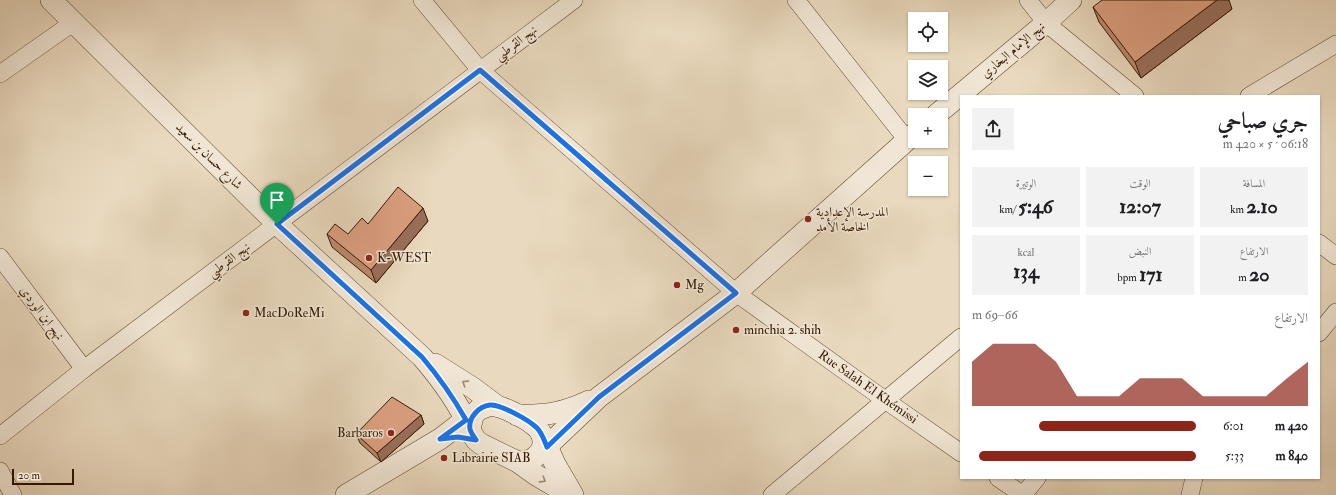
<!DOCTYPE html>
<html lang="ar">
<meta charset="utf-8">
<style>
body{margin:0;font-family:"IM FELL Double Pica",Amiri,serif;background:#f2f2f2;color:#202124;direction:rtl;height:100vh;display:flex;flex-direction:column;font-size:15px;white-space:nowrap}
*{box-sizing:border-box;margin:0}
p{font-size:13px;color:#757577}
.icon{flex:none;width:22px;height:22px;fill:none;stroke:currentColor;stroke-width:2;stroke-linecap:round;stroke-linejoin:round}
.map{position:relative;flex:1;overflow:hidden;direction:ltr}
.panel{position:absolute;left:960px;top:95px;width:360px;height:384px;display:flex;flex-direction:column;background:#fff;border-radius:0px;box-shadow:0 1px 3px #0004;direction:rtl}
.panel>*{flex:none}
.controls{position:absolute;left:908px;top:12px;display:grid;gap:8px}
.controls a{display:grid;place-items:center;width:40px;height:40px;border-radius:0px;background:#fff;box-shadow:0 1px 3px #0004;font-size:20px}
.scale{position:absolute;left:12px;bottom:10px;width:62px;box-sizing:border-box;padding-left:4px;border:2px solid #371901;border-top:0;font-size:11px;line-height:14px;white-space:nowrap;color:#371901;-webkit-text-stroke:3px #f1e6d5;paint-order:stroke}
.pin{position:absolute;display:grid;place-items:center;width:34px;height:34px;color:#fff;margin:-41px -17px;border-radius:50% 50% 50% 0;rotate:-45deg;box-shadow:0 0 4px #0007}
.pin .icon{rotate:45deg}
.round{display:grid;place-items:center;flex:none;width:42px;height:42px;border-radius:0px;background:#f2f2f2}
.head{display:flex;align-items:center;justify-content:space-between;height:68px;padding:0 12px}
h1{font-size:22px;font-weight:700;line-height:30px}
.stats{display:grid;grid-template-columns:repeat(3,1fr);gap:6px;height:68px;padding:4px 12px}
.stats div{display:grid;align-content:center;border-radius:0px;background:#f2f2f2;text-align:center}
.stats b{font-size:20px;font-weight:700}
.stats small{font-size:11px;font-weight:400}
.stats p{font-size:11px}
.chart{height:112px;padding:8px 12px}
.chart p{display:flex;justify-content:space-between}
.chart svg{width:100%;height:72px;margin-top:4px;fill:#8f2418;opacity:.7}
ul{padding:0 12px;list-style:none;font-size:13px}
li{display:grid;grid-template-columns:64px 48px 1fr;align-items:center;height:30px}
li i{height:10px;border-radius:5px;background:#8f2418}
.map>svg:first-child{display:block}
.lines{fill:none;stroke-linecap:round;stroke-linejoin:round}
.minor-casing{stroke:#644930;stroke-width:18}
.tertiary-casing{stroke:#644930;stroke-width:22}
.minor{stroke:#f1e6d5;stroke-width:17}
.tertiary{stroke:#f1e6d5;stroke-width:21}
.wall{fill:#bc896e;stroke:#371901}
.shaded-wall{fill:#996f5a;stroke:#371901}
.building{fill:#db9f80;stroke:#371901}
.oneway{stroke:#9d8a76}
.route-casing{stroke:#fff;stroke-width:8}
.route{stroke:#1a73e8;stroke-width:5}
.poi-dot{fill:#8f2418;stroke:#f1e6d5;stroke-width:1.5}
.labels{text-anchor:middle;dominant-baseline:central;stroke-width:3;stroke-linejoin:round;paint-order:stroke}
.street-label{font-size:13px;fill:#371901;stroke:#f1e6d5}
.poi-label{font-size:13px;fill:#371901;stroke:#f1e6d5;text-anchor:start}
</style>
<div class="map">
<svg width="1336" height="495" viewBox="0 0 1336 495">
<rect width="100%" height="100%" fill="#e9d9be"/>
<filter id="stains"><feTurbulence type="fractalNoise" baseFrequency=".005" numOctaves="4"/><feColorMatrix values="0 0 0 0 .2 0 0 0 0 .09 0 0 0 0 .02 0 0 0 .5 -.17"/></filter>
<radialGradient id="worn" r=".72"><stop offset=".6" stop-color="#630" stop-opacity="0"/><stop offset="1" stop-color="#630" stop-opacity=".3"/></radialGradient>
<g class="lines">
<defs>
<g id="minor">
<polyline points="422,0 480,70 736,293 885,400 961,453"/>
<polyline points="796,0 907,140"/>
<polyline points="1028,0 1046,23 1135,96"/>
<polyline points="0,74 74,22"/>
<polyline points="1249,96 1336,44"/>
<polyline points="1319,243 1336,256"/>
<polyline points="0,257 84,369"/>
<polyline points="1319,333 1336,312"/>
<polyline points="0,436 84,369 574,0"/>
<polyline points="0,471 13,495"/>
<polyline points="998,478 1023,495"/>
<polyline points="772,495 961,337"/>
<polyline points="1023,495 1037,478"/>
<polyline points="1190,495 1194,478"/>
</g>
<g id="tertiary">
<path d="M51,0L277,224L422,357C441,379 458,402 470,429"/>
<polyline points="936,115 1046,23 1071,0"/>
<polyline points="435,364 473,388 497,406"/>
<path d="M490,405C503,406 531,420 539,430C551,447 535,463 518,462L481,444L476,440L472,434L470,429L473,416L478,410Z"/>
<path d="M517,415C546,416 563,413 589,401"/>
<polyline points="542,435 555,464 573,495"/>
<polyline points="540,453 599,397 736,293 915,133"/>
<polyline points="518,462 536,475 570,495"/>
<polyline points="346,495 440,439 457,426 473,416"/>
</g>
</defs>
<use href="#minor" class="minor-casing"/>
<use href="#tertiary" class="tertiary-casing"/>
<use href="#minor" class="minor"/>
<use href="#tertiary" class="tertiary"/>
</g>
<g class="wall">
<polygon points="1093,7 1232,9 1141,78 1099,22"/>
<polygon points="428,221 376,283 332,247 327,234 348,234"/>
<polygon points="421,415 424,424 381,462 360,443 356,434"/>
</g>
<g class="shaded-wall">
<polygon points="1217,0 1229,0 1232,9 1141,78 1135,62"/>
<polygon points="423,208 428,221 376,283 371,270"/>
<polygon points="421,415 424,424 381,462 377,453"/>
</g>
<g class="building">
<polygon points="1102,0 1217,0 1135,62 1093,7"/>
<polygon points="398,187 423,208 371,270 327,234 335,224 348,234 362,218 368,224"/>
<polygon points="392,397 421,415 377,453 356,434"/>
</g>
<defs><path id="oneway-chevron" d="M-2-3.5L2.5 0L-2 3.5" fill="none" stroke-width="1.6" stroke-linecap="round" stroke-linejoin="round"/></defs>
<g class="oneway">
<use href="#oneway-chevron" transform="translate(465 383) rotate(-147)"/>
<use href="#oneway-chevron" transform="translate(543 480) rotate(32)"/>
</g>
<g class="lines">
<defs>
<path id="route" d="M480,70L736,293L599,397L547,447C544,440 542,433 537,428C529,420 500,404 490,405C479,406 468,418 470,429C471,433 474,437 476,440L458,437L440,439L466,420C453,397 439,377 422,357L277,224Z"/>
</defs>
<use href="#route" class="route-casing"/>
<use href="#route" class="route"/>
</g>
<g class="poi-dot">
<circle cx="808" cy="219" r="4"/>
<circle cx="369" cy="258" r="4"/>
<circle cx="677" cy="285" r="4"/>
<circle cx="246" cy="313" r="4"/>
<circle cx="736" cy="330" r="4"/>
<circle cx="391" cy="433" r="4"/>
<circle cx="444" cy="458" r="4"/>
</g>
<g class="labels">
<g class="street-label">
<text transform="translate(516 43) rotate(-37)">نهج القرطبي</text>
<text transform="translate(1013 50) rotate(-40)">نهج الإمام البخاري</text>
<text transform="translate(209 156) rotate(45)">شارع حسان بن سعيد</text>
<text transform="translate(229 260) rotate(-37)">نهج القرطبي</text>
<text transform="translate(42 313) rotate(53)">نهج ابن الوردي</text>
<text transform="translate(868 387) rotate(35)">Rue Salah El Khémissi</text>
</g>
<g class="poi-label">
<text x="816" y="212">المدرسة الإعدادية<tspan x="816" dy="15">الخاصة الأمد</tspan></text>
<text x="377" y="258">K-WEST</text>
<text x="685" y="285">Mg</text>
<text x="254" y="313">MacDoReMi</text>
<text x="744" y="330">minchia 2. shih</text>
<text x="383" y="433" text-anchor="end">Barbaros</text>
<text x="452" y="458">Librairie SIAB</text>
</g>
</g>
<rect width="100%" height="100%" filter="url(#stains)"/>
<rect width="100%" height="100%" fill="url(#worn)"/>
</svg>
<div class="controls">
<a><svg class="icon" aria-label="locate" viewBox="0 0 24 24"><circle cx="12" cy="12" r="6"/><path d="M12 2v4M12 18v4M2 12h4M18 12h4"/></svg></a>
<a><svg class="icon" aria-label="layers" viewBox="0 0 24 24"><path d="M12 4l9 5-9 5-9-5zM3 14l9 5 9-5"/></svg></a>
<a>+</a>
<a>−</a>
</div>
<div class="scale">20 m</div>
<div class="pin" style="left:277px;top:224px;background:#1e9e55"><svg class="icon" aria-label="arrive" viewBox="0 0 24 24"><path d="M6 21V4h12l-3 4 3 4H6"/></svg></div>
<section class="panel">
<div class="head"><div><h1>جري صباحي</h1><p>06:18 · 5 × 420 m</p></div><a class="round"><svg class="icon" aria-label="share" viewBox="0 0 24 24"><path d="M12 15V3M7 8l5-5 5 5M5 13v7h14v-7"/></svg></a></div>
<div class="stats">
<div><p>المسافة</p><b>2.10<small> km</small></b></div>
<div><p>الوقت</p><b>12:07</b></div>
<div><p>الوتيرة</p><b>5:46<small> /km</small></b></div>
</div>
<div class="stats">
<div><p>الارتفاع</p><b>20<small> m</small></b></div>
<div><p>النبض</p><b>171<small> bpm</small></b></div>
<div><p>kcal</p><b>134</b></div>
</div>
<div class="chart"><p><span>الارتفاع</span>66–69 m</p>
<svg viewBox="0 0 160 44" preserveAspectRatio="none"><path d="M0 44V17L10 6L20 6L30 6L40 17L50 38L60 38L70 38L80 27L90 27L100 27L110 38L120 38L130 38L140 38L150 27L160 17V44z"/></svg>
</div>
<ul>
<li><b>420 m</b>6:01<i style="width:70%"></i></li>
<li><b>840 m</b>5:33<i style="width:97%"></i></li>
</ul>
</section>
</div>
